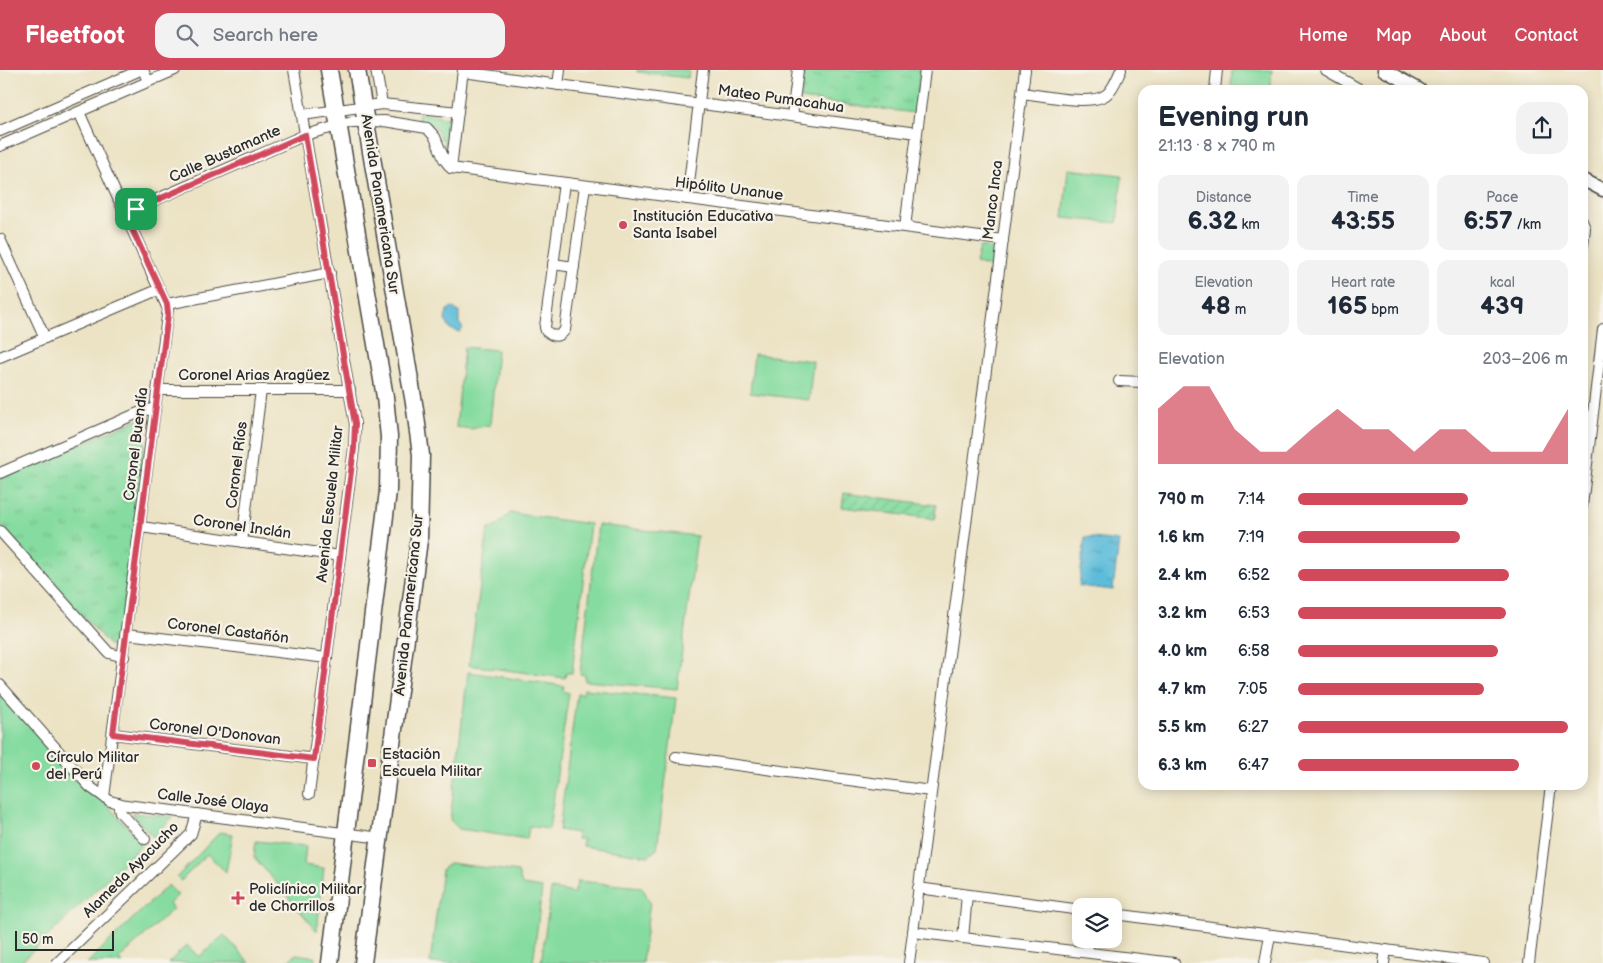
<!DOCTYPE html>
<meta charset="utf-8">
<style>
body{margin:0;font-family:"Balsamiq Sans",sans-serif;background:#f2f2f3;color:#1f2937;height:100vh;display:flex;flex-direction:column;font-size:19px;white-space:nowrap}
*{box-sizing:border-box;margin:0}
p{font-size:16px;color:#747a83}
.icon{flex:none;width:28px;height:28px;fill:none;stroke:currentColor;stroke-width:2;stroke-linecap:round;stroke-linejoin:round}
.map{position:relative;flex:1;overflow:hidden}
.panel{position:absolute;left:1138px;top:15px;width:450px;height:705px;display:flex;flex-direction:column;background:#fff;border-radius:15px;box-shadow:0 2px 12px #0003}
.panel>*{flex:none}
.controls{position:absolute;left:1072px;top:828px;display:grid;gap:10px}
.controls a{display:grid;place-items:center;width:50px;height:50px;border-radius:10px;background:#fff;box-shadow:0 2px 12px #0003;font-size:25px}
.scale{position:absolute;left:15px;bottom:12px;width:99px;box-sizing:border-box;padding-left:5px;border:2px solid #2b2b2b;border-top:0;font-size:14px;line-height:18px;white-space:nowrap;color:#2b2b2b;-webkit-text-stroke:4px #f7f3e8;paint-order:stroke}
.pin{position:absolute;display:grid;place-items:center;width:42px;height:42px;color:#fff;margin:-21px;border-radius:10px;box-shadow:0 2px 8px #0006}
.round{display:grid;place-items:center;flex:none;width:52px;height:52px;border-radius:15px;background:#f2f2f3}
.overview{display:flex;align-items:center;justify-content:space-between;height:85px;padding:0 20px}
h1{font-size:28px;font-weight:600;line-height:38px}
.stats{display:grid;grid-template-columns:repeat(3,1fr);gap:8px;height:85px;padding:5px 20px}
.stats div{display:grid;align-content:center;border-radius:12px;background:#f2f2f3;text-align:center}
.stats b{font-size:25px;font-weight:600}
.stats small{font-size:14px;font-weight:400}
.stats p{font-size:14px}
.chart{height:140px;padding:10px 20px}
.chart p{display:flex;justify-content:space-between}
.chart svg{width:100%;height:90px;margin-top:5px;fill:#d1495b;opacity:.7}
ul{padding:0 20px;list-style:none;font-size:16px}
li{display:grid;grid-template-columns:80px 60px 1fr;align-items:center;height:38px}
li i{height:12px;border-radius:6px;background:#d1495b}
header{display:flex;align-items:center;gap:30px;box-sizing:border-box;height:70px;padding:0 25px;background:#d1495b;color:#fff}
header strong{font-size:24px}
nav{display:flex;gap:28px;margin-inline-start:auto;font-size:18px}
.search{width:350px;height:45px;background:#f2f2f3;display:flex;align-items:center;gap:12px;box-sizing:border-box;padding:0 18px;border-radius:15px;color:#747a83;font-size:19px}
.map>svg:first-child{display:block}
.grass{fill:#86dca0;stroke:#588466}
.park{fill:url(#park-tufts);stroke:#588466}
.garden{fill:url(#garden-furrows);stroke:#588466}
.water{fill:url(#water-ripples);stroke:#447482}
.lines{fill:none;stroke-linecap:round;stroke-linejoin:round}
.minor-casing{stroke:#484742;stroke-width:12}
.tertiary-casing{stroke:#484742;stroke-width:15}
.primary-casing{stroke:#484742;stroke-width:19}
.minor{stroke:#fff;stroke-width:10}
.tertiary{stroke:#fff;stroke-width:12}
.primary{stroke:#fff;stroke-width:16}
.route-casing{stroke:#fff;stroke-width:10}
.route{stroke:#d1495b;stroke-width:6}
.poi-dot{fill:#d1495b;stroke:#f7f3e8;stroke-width:2}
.labels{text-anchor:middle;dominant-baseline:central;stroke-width:4.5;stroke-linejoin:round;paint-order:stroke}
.street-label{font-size:15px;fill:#2b2b2b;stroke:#f7f3e8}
.poi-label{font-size:15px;fill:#2b2b2b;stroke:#f7f3e8;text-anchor:start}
</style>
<header>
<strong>Fleetfoot</strong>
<div class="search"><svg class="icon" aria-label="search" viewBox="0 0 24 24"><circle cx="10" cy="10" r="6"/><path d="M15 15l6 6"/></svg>Search here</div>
<nav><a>Home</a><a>Map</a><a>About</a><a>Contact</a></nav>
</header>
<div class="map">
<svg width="1603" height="893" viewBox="0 0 1603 893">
<defs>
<pattern id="park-tufts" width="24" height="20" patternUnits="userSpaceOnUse" patternTransform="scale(1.25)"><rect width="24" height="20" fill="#86dca0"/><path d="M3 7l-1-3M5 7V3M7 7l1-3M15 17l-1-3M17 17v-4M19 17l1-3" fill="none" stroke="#74bd8a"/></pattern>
<pattern id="garden-furrows" width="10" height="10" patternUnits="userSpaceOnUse" patternTransform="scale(1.25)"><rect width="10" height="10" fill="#86dca0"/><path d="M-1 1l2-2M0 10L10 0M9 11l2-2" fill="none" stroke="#74bd8a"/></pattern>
<pattern id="water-ripples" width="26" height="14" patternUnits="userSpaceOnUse" patternTransform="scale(1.25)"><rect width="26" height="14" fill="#5cbcda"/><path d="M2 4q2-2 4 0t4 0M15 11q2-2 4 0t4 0" fill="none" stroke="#4c99b1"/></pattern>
</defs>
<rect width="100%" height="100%" fill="#f7f3e8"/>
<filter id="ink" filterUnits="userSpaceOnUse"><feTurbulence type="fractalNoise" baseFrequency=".02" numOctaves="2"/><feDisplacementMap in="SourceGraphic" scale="10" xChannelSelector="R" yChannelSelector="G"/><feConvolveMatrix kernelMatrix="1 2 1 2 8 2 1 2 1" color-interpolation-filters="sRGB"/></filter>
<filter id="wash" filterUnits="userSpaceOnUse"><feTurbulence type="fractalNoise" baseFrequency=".0096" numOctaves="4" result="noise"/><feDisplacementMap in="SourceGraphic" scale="20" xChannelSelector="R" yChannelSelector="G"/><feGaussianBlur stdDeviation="1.12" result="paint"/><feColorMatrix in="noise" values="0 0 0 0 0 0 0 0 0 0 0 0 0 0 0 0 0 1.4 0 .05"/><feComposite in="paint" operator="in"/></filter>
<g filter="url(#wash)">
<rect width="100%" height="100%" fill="#ece3c5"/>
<g class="grass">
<polygon points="1232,0 1272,0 1270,20 1231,17"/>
<polygon points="419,43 450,49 447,77 433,55 418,50"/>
<polygon points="1068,99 1122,105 1117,153 1063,148"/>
<polygon points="980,176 996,179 992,197 976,193"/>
<polygon points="464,277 497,280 490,355 471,359 456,357"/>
<polygon points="754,284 813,291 809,330 750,323"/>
<polygon points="510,443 590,454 572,603 566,603 565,608 469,595 488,460 497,456"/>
<polygon points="598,455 697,466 677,619 585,611 585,605 580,604"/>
<polygon points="468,602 564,616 563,621 569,623 549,759 529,756 527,769 459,759 450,750"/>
<polygon points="0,619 143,774 20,893 0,893"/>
<polygon points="584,619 676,628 657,779 648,786 582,776 583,769 577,769 577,763 559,760 577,623 583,624"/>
<polygon points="131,743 173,747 153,767"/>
<polygon points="220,762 233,764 226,802 207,784 181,811 177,807"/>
<polygon points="256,771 306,776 304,795 324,798 317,861 254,787"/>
<polygon points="450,793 518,802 522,815 542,818 533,893 430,893 442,799"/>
<polygon points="578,811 642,817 650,832 642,893 541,893 551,819 574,823"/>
<polygon points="168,815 178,825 169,834 173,839 119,889 122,893 87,893"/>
<polygon points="224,865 250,893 168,893 187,875 199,887"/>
<polygon points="296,884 315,887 314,893 286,893"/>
</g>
<g class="park">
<polygon points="637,0 689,0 688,8 637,2"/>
<polygon points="805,0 920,0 915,43 801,29"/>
<polygon points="139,349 143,349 147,353 119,572 110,576 0,454 0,408"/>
</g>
<polygon class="garden" points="844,423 936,435 935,449 842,437"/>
<g class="water">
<polygon points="452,237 459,242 459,253 463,258 460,262 450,259 445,250 447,240"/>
<polygon points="1085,467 1119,471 1113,520 1079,516"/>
</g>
</g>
<g filter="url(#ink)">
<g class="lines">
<defs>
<g id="minor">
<polyline points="143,0 148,11"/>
<polyline points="294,0 355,354 354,378 309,724"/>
<polyline points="376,0 382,34"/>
<polyline points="1326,0 1361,20"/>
<polyline points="463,2 917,63"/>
<polyline points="558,15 560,0"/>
<polyline points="1215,20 1217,0"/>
<path d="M1022,23C1041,25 1092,37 1107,24C1114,18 1117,8 1121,0"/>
<polyline points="79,42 168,239 104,727"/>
<polyline points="302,45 382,34 458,42"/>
<polyline points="792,46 798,0"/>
<polyline points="0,61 136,2"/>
<polyline points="0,76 175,0"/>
<polyline points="451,98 1003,170"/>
<polyline points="451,98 463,0"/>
<path d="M564,113L545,257L546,261C553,267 559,268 565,260L585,116"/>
<polyline points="687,129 703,0"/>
<polyline points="125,143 305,65 352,52 384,51 427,58 435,67 444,89 451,98"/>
<polyline points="1582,151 1585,158 1583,175"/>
<polyline points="905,157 925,0"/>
<polyline points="0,169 45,268"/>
<polyline points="553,194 574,197"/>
<polyline points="167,234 330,203"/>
<polyline points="0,287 160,219"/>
<polyline points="1119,311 1142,312"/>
<polyline points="158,320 350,320"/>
<polyline points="0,403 145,340 155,339"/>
<polyline points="1582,436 1603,259"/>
<polyline points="141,457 340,486"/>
<polyline points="0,461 109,583 124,587"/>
<polyline points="242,472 261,320"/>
<polyline points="127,564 327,588"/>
<polyline points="0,615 90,717 110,731 126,735 381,768"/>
<polyline points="113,664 314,689"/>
<polyline points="676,687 931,721"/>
<polyline points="118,733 120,742 145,769"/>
<polyline points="918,818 1081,840"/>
<polyline points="1114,844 1483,893"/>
<polyline points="913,862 1174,893"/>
<polyline points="963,868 967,825"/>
<polyline points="1087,882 1089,869"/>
<polyline points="57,893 191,764 197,744"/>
<polyline points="909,893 1025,0"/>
<polyline points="1265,893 1270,865"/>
<polyline points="1384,893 1386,880"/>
<polyline points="1529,893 1551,715"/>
</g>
<g id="tertiary">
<polyline points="1384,0 1420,20"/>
<polyline points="1582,109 1603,120"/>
</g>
<g id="primary">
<polyline points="329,0 385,327 389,367 388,421 330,893"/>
<polyline points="357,0 415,339 421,385 419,470 363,893"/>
</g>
</defs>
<use href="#minor" class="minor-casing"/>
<use href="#tertiary" class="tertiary-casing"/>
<use href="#primary" class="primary-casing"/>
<use href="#minor" class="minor"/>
<use href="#tertiary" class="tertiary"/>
<use href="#primary" class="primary"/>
</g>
</g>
<g class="lines" filter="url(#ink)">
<defs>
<polygon id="route" points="305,65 355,354 354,378 314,689 113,664 168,244 167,234 125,144"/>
</defs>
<use href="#route" class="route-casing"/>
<use href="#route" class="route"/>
</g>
<g class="poi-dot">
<circle cx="623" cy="155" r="5"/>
<rect x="367" y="688" width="10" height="10" rx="2.5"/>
<circle cx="36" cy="696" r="5"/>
<path d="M235.5 820.5h5v5h5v5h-5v5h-5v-5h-5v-5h5z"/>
</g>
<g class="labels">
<g class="street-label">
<text transform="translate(781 29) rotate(8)">Mateo Pumacahua</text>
<text transform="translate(225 84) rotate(-24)">Calle Bustamante</text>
<text transform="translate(729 119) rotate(7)">Hipólito Unanue</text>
<text transform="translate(993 130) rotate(-83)">Manco Inca</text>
<text transform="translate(380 134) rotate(81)">Avenida Panamericana Sur</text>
<text x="254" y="305">Coronel Arias Aragüez</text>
<text transform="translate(136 374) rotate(-83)">Coronel Buendía</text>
<text transform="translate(237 395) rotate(-83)">Coronel Ríos</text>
<text transform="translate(330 434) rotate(-84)">Avenida Escuela Militar</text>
<text transform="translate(242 457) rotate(8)">Coronel Inclán</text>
<text transform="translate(409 535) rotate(-84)">Avenida Panamericana Sur</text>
<text transform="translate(228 561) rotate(7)">Coronel Castañón</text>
<text transform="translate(215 662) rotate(7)">Coronel O'Donovan</text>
<text transform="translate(213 731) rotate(7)">Calle José Olaya</text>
<text transform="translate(131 800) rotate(-45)">Alameda Ayacucho</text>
</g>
<g class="poi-label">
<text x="633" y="146">Institución Educativa<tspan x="633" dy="17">Santa Isabel</tspan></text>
<text x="382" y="684">Estación<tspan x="382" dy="17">Escuela Militar</tspan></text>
<text x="46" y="687">Círculo Militar<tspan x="46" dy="17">del Perú</tspan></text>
<text x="249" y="819">Policlínico Militar<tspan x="249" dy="17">de Chorrillos</tspan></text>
</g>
</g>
</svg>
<div class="controls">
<a><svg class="icon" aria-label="layers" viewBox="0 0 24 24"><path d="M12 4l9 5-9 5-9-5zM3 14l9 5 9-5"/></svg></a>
</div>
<div class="scale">50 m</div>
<div class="pin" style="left:136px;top:139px;background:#1e9e55"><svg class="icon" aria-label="arrive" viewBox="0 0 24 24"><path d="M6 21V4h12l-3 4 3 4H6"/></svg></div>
<section class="panel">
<div class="overview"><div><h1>Evening run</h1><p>21:13 · 8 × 790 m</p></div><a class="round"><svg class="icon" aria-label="share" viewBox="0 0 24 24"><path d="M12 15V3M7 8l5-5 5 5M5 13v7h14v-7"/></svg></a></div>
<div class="stats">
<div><p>Distance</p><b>6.32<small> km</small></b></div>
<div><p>Time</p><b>43:55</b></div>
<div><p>Pace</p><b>6:57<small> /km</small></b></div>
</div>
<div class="stats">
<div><p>Elevation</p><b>48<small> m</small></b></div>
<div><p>Heart rate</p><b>165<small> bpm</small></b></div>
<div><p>kcal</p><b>439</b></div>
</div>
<div class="chart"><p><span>Elevation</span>203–206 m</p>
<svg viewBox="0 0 160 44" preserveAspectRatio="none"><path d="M0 44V17L10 6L20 6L30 27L40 38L50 38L60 27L70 17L80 27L90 27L100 38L110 27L120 27L130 38L140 38L150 38L160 17V44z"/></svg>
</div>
<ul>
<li><b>790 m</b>7:14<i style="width:63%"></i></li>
<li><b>1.6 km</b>7:19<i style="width:60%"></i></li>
<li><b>2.4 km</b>6:52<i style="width:78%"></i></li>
<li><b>3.2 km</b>6:53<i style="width:77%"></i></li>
<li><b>4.0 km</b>6:58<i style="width:74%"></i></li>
<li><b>4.7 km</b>7:05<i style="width:69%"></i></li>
<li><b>5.5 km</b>6:27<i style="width:100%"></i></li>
<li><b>6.3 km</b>6:47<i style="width:82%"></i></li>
</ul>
</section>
</div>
